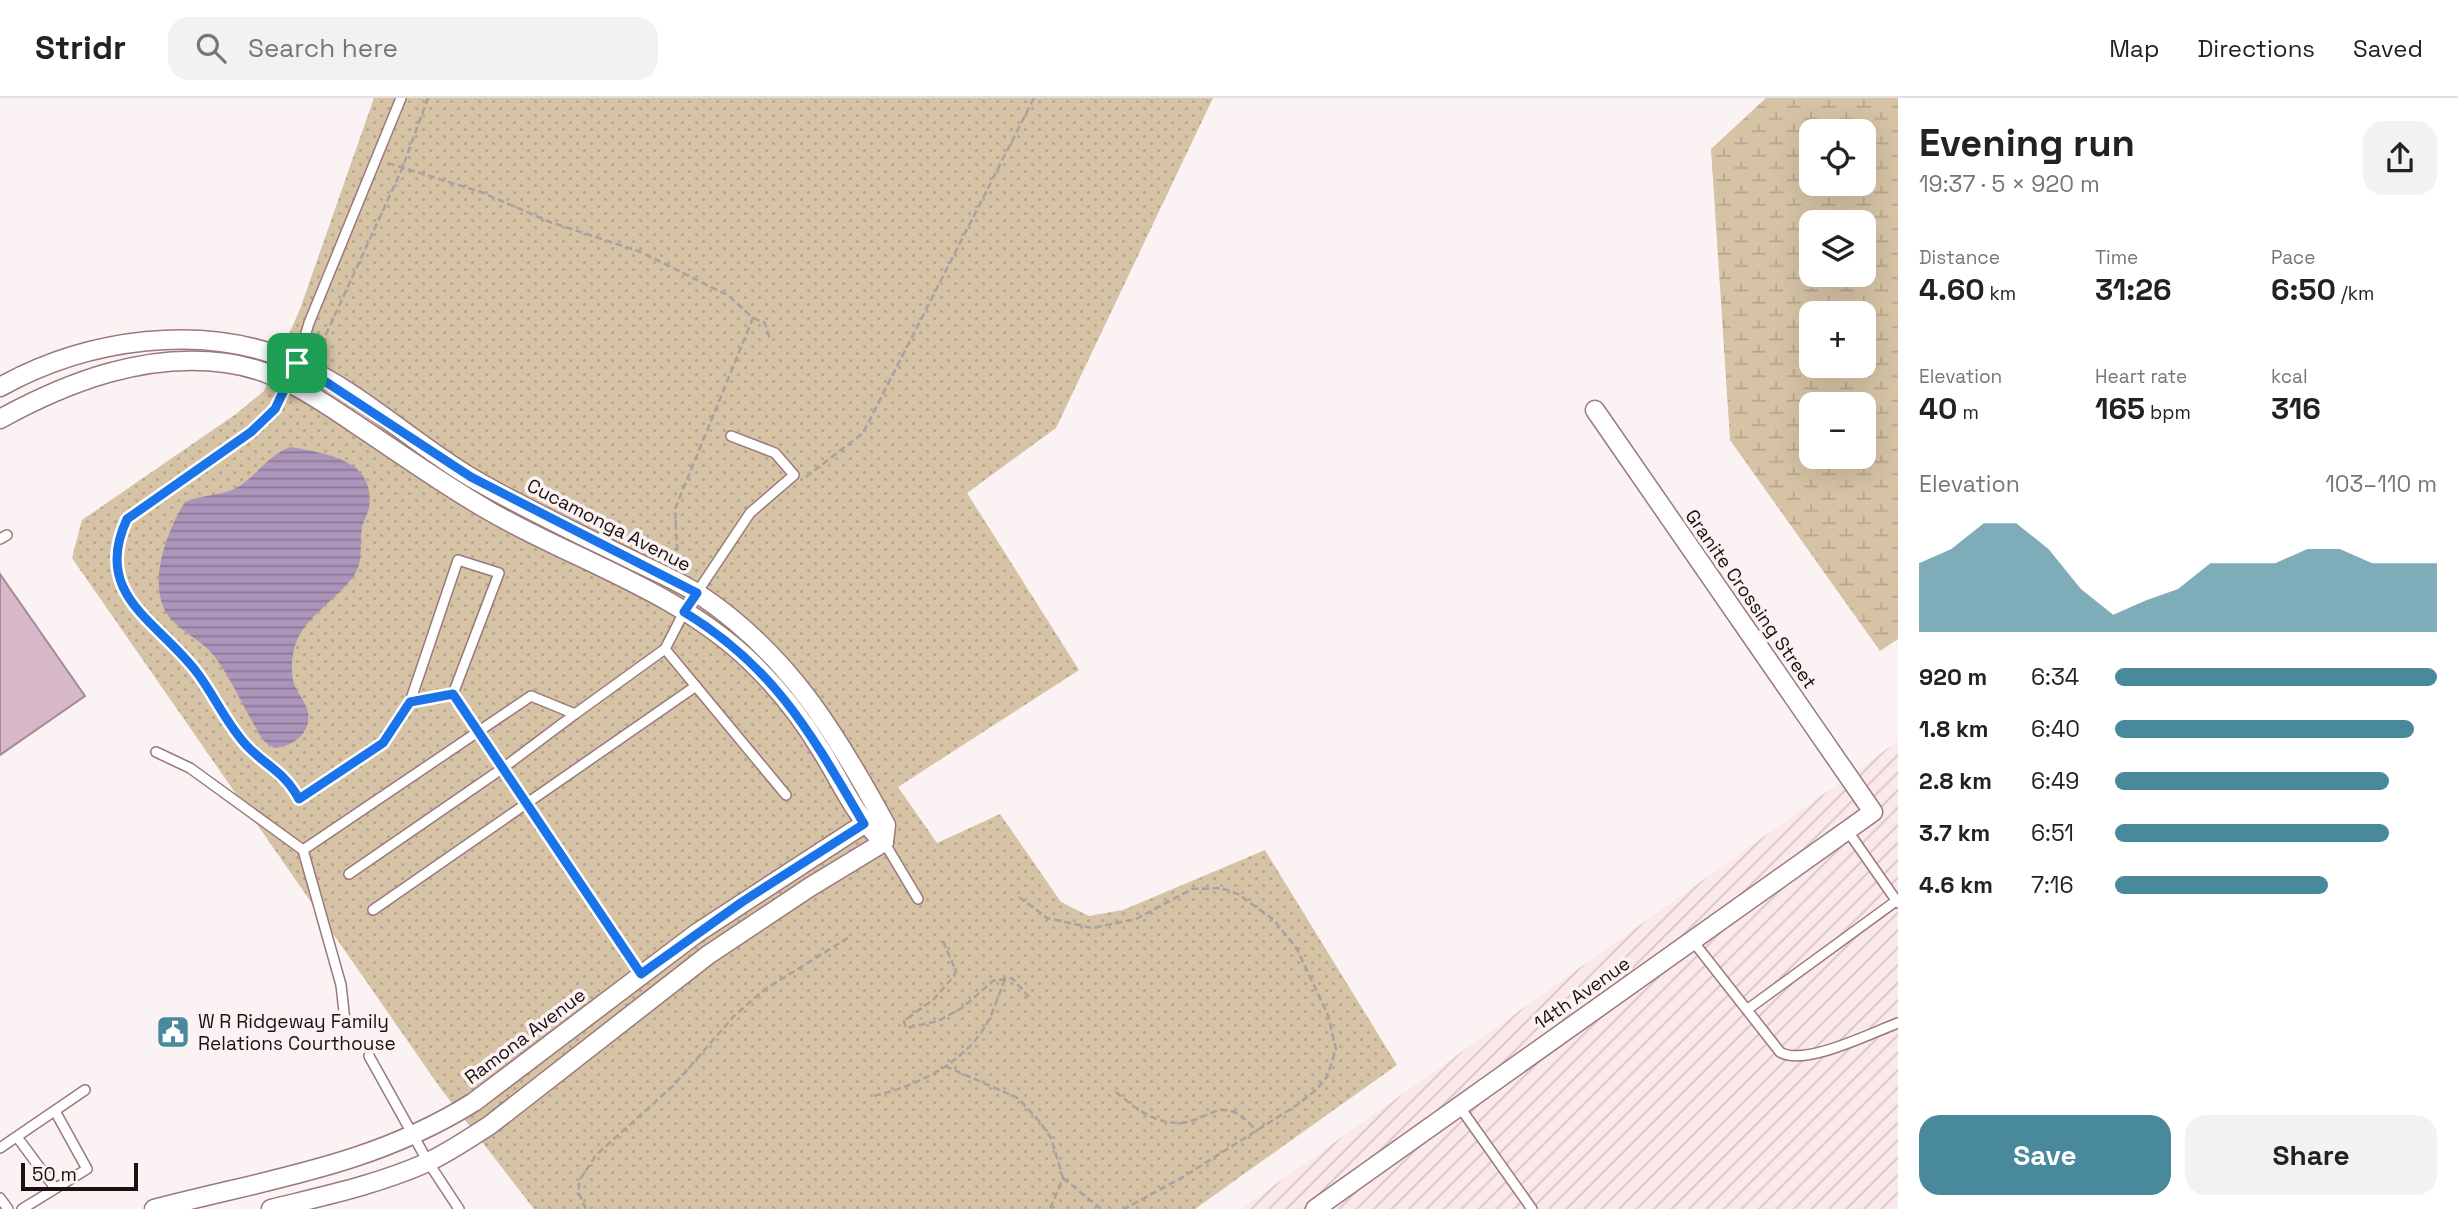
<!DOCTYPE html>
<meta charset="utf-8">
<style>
body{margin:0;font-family:"Space Grotesk",sans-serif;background:#f2f2f2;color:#222;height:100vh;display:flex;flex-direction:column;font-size:26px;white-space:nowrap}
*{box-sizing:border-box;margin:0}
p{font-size:23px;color:#767676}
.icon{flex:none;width:38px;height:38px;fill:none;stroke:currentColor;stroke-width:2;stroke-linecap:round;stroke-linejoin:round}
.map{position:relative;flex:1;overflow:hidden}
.sheet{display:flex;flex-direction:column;background:#fff;width:560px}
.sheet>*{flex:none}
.tools{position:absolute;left:1799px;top:21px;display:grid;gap:14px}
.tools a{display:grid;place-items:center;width:77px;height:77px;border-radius:14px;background:#fff;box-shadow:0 7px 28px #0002;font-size:35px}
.scale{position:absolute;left:21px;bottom:18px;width:117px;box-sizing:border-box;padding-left:7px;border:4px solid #1c1010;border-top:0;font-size:19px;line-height:24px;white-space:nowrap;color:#1c1010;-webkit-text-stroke:5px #fbf3f3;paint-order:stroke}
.pin{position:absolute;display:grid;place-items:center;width:60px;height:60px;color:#fff;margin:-30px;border-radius:14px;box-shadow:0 4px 10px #0006}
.round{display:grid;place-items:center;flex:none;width:74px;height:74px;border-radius:21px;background:#f2f2f2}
.summary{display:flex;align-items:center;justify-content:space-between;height:119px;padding:0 21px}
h1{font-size:38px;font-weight:600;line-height:52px}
.stats{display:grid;grid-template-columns:repeat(3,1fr);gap:10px;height:119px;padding:7px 21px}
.stats div{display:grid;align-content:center}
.stats b{font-size:30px;font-weight:600}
.stats small{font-size:19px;font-weight:400}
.stats p{font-size:19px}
.chart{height:196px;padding:14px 21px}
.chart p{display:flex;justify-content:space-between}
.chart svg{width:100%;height:126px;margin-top:7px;fill:#488a9c;opacity:.7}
.button{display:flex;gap:14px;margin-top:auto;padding:14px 21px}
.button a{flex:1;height:80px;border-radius:21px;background:#488a9c;color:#fff;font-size:28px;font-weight:600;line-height:80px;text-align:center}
.button a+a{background:#f2f2f2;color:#222}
ul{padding:0 21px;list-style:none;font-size:23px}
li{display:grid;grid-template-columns:112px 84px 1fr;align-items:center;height:52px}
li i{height:18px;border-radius:9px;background:#488a9c}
header{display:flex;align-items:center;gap:42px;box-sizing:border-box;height:98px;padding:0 35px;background:#fff;border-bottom:2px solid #e0e0e0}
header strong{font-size:33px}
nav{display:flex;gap:38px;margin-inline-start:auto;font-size:24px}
.search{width:490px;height:63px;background:#f2f2f2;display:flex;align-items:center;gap:18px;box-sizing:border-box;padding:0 24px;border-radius:21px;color:#767676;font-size:26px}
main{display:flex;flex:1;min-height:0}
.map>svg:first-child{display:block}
.industrial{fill:url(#industrial-furrows)}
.wetland{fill:url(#wetland-marsh);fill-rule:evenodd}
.park{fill:url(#park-dots)}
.water{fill:url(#water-rules)}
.building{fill:#d7b8c9;stroke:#a68899;stroke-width:2}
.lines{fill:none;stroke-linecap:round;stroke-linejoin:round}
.lane-casing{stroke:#9b797b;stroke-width:12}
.street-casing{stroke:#9b797b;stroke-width:21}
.path{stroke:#aaa0a0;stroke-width:2.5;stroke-dasharray:7 3.5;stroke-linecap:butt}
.lane{stroke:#fff;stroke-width:9}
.street{stroke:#fff;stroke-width:18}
.route-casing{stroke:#fff;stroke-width:14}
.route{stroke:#1a73e8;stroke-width:9}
.labels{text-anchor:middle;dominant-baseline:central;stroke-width:7;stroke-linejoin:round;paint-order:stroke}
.street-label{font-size:19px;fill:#1c1010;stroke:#fbf3f3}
.poi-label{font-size:19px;fill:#1c1010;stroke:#fbf3f3;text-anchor:start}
</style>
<header>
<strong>Stridr</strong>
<div class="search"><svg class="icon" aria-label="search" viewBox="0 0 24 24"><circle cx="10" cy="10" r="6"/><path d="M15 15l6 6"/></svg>Search here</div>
<nav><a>Map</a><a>Directions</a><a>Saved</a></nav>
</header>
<main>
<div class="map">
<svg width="1898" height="1111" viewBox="0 0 1898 1111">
<defs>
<pattern id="industrial-furrows" width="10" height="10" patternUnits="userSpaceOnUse" patternTransform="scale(1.75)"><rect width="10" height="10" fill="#fbe8e9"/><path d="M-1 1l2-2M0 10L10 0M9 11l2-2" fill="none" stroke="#d7c6c7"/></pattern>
<pattern id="wetland-marsh" width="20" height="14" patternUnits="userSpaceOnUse" patternTransform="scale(1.75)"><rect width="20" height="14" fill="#d6c3a5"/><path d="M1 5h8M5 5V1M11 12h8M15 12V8" fill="none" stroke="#b7a68d"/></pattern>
<pattern id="park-dots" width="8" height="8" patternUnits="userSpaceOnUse" patternTransform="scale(1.75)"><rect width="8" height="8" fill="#d6c3a5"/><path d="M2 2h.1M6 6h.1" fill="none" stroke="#b7a68d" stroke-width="1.8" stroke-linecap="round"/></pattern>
<pattern id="water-rules" width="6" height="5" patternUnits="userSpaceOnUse" patternTransform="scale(1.75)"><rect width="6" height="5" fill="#ab95ba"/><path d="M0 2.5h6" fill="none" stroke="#8a7896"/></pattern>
</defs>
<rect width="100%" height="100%" fill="#fbf3f3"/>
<polygon class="industrial" points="1898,643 1898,1111 1241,1111 1849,678"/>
<path class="wetland" d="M1766,0H1898V541L1880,553L1730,342L1711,51ZM1811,33H1864V86H1811ZM1811,124H1864V177H1811ZM1811,215H1864V268H1811ZM1811,306H1864V359H1811Z"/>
<polygon class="park" points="374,0 1213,0 1056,330 967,395 1079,572 898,689 937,745 1000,716 1061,804 1089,818 1123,812 1265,752 1397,967 1195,1111 534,1111 441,991 72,460 82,422 236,316 264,293 300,211"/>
<path class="water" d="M291,349C326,356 376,361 369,409C368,416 364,422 362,429C359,445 364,461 355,476C339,500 311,514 298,540C293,550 290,570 293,582C295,592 304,601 307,611C314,632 294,649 274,650L264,643C246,616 234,585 215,559C203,543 183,535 170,520C145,490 167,432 185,404C200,397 219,398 234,391C256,380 268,356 291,349Z"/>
<polygon class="building" points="0,476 85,598 0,657"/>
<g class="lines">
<defs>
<g id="lane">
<path d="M401,0L309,225L297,265L275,311L251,334L127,421C92,495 156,522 195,572C214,596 226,626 247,648C267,669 284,673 299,701L383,645L410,604L458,462L499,475L453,596L641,876"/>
<polyline points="0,441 7,437"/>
<polyline points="665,551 786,697"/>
<polyline points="410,604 453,596"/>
<polyline points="156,654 190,670 303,752 531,598 575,616 665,551 684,514 750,415 794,377 775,355 731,338"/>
<polyline points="1847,732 1898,805"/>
<polyline points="884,744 918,801"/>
<polyline points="303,752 341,887 345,923"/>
<polyline points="349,776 503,670 575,616"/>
<polyline points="373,812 696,588"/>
<path d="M1692,842L1780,954C1804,969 1871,935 1898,925"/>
<polyline points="1748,911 1896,803"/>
<polyline points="369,958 428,1064 459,1111"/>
<polyline points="1459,1008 1532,1111"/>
<polyline points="17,1039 55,1090"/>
<polyline points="0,1050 85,992"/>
<polyline points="0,1100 8,1111"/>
<polyline points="22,1111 87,1071 55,1013"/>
</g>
<g id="street">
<path d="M0,289C86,241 204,223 296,265C359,293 412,344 472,380C523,410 577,435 630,461C652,472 676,482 697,495C787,554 836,635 886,727L884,744"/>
<path d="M0,321C69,283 147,254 226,265C281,272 324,305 369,335C409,362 449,390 491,414C577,463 679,494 751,564C778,590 801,619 821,652C842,685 854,718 884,744"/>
<path d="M154,1111C268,1081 372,1068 474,1004L697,835L864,726H875"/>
<path d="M271,1111C323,1098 376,1087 426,1065C448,1055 470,1040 490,1027L708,857L810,789L884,744"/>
<polyline points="1315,1111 1873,714 1595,312"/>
</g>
</defs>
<use href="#lane" class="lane-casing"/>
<use href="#street" class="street-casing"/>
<g class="path">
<polyline points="388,65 481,94 550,124 641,154 729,198 753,220 675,411 678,467"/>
<polyline points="753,220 765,225 770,242"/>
<polyline points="317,256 402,71 428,0"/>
<polyline points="806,379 863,335 1034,0"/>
<polyline points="1019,799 1047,820 1092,830 1136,821 1192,791 1221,790 1238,796 1274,822 1297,851 1328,917 1336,951 1327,979 1316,992 1297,1007 1183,1079 1124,1111"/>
<polyline points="943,843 956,873 954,878 934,901 904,923 906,930 938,923 962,910 993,883 1012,880 1029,899"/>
<polyline points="945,968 1018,1000 1040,1024 1051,1040 1063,1080 1050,1111"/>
<path d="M1116,994C1137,1012 1164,1033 1194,1022C1207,1018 1217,1009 1231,1013C1240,1015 1249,1026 1257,1032"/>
<path d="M874,998C916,988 963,966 986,927C994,913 999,896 1005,881"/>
<polyline points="1063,1080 1101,1111"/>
<polyline points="586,1111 579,1096 579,1083 596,1057 674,987 734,918 764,892 851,838"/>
</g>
<use href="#lane" class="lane"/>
<use href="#street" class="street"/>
</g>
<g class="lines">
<defs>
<path id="route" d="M297,265L471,379L697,495L684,514C775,569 812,637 864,726L742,804L641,876L453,596L410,604L383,645L299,701C284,673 267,669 247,648C226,626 214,596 195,572C156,522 92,496 127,421L251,334L275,311Z"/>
</defs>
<use href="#route" class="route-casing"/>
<use href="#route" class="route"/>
</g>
<defs>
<symbol id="civic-square" viewBox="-11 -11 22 22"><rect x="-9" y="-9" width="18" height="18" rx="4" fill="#488a9c" stroke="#fbf3f3"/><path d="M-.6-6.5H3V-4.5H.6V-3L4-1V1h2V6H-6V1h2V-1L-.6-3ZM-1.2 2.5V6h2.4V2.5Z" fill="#fff"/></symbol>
</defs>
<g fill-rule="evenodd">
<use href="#civic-square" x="154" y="915" width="38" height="38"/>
</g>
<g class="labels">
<g class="street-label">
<text transform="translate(609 427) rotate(27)">Cucamonga Avenue</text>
<text transform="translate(1751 501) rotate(55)">Granite Crossing Street</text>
<text transform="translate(1582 895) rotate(-35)">14th Avenue</text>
<text transform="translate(525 938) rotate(-37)">Ramona Avenue</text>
</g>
<g class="poi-label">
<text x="198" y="923">W R Ridgeway Family<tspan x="198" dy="22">Relations Courthouse</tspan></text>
</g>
</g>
</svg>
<div class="tools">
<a><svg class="icon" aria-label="locate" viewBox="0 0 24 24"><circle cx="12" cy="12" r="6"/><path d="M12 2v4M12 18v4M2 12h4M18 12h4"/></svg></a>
<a><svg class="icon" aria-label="layers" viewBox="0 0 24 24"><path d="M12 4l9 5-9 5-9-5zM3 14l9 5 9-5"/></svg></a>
<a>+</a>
<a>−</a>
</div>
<div class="scale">50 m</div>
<div class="pin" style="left:297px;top:265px;background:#1e9e55"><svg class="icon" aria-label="arrive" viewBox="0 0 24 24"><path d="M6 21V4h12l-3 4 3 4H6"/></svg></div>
</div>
<section class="sheet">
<div class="summary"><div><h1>Evening run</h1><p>19:37 · 5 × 920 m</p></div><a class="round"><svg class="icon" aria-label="share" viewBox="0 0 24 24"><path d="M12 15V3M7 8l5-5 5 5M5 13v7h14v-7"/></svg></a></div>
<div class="stats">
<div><p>Distance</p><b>4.60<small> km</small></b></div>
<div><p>Time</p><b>31:26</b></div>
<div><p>Pace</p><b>6:50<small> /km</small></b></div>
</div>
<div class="stats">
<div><p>Elevation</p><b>40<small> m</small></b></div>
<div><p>Heart rate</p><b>165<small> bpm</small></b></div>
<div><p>kcal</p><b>316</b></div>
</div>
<div class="chart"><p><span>Elevation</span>103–110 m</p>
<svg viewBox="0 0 160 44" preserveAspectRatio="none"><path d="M0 44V20L10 15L20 6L30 6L40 15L50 29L60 38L70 33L80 29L90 20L100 20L110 20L120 15L130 15L140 20L150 20L160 20V44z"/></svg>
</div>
<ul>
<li><b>920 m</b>6:34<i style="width:100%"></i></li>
<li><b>1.8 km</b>6:40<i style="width:93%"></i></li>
<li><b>2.8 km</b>6:49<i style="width:85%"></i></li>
<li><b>3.7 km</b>6:51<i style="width:85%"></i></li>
<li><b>4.6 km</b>7:16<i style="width:66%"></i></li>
</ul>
<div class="button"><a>Save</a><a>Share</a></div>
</section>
</main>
